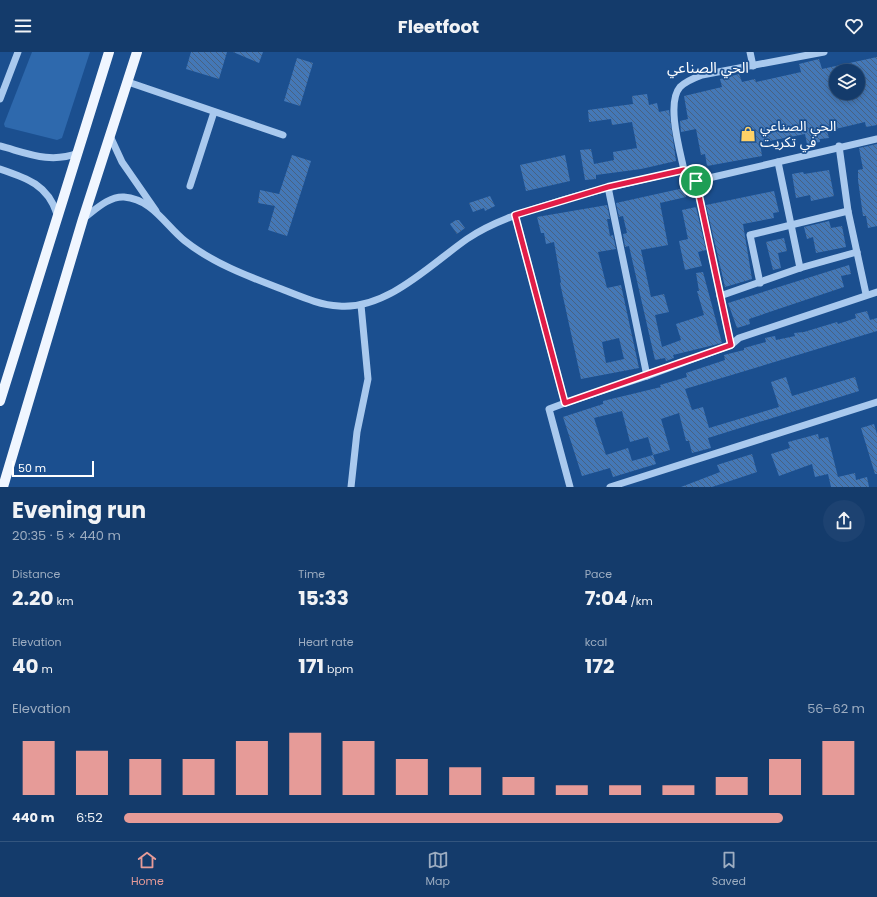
<!DOCTYPE html>
<meta charset="utf-8">
<style>
body{margin:0;font-family:Poppins,"Noto Sans Arabic",sans-serif;background:#1d4271;color:#f1f3f6;height:100vh;display:flex;flex-direction:column;font-size:15px;white-space:nowrap}
*{box-sizing:border-box;margin:0}
p{font-size:13px;color:#9dadc1}
.icon{flex:none;width:22px;height:22px;fill:none;stroke:currentColor;stroke-width:2;stroke-linecap:round;stroke-linejoin:round}
.map{position:relative;height:435px;overflow:hidden}
.sheet{display:flex;flex-direction:column;background:#143b6b;flex:1}
.sheet>*{flex:none}
.controls{position:absolute;left:829px;top:12px;display:grid;gap:8px}
.controls a{display:grid;place-items:center;width:36px;height:36px;border-radius:50%;background:#143b6b;box-shadow:0 2px 6px #0003,0 0 0 1px #33557e;font-size:20px}
.scale{position:absolute;left:12px;bottom:10px;width:82px;box-sizing:border-box;padding-left:4px;border:2px solid #fff;border-top:0;font-size:11px;line-height:14px;white-space:nowrap;color:#fff;-webkit-text-stroke:3px #1b4f8f;paint-order:stroke}
.pin{position:absolute;display:grid;place-items:center;width:34px;height:34px;color:#fff;margin:-17px;border:2px solid #fff;border-radius:50%;box-shadow:0 1px 4px #0007}
.round{display:grid;place-items:center;flex:none;width:42px;height:42px;border-radius:21px;background:#1d4271}
.summary{display:flex;align-items:center;justify-content:space-between;height:68px;padding:0 12px}
h1{font-size:22px;font-weight:700;line-height:30px}
.stats{display:grid;grid-template-columns:repeat(3,1fr);gap:6px;height:68px;padding:4px 12px}
.stats div{display:grid;align-content:center}
.stats b{font-size:20px;font-weight:700}
.stats small{font-size:11px;font-weight:400}
.stats p{font-size:11px}
.chart{height:112px;padding:8px 12px}
.chart p{display:flex;justify-content:space-between}
.chart svg{width:100%;height:72px;margin-top:4px;stroke:#e69b98;stroke-width:6}
ul{padding:0 12px;list-style:none;font-size:13px}
li{display:grid;grid-template-columns:64px 48px 1fr;align-items:center;height:30px}
li i{height:10px;border-radius:5px;background:#e69b98}
header{display:flex;justify-content:space-between;align-items:center;height:52px;padding:0 12px;background:#143b6b;font-size:18px;font-weight:700}
.dock{display:flex;justify-content:space-around;align-items:center;height:56px;border-top:1px solid #33557e;background:#143b6b;font-size:11px;color:#9dadc1}
.dock a{display:grid;justify-items:center;gap:2px}
.dock .on{color:#e69b98}
.map>svg:first-child{display:block}
.green{fill:#2e69ad}
.building{fill:url(#building-back-hatch);fill-rule:evenodd}
.lines{fill:none;stroke-linecap:round;stroke-linejoin:round}
.minor{stroke:#a9c9ee;stroke-width:7}
.major{stroke:#f0f6ff;stroke-width:10}
.route-casing{stroke:#fff;stroke-width:8}
.route{stroke:#e11d48;stroke-width:5}
.labels{text-anchor:middle;dominant-baseline:central;stroke-width:3.5;stroke-linejoin:round;paint-order:stroke}
.poi-label{font-size:14px;fill:#fff;stroke:#1b4f8f;text-anchor:start}
.neighbourhood-label{font-size:15px;fill:#fff;stroke:#1b4f8f}
</style>
<header><svg class="icon" aria-label="menu" viewBox="0 0 24 24"><path d="M4 6h16M4 12h16M4 18h16"/></svg>Fleetfoot<svg class="icon" aria-label="heart" viewBox="0 0 24 24"><path d="M12 20l-8-8c-3-5 5-10 8-4 3-6 11-1 8 4z"/></svg></header>
<div class="map">
<svg width="877" height="435" viewBox="0 0 877 435">
<defs>
<pattern id="building-back-hatch" width="6" height="6" patternUnits="userSpaceOnUse"><rect width="6" height="6" fill="#4478b7"/><path d="M-1 5l2 2M0 0l6 6M5-1l2 2" fill="none" stroke="#486282"/></pattern>
</defs>
<rect width="100%" height="100%" fill="#1b4f8f"/>
<polygon class="green" points="32,0 90,0 62,86 57,88 5,75 4,72"/>
<g class="building">
<polygon points="191,0 227,0 219,27 186,17"/>
<polygon points="233,0 263,0 259,11"/>
<path d="M877,5V73L866,75L865,70L827,79L829,86L820,87V90L807,92L805,82L760,91L762,104L707,114L705,102L701,103L696,77L681,80L680,69L688,67L684,44L722,35L720,27L739,22L742,30L755,27L756,30L801,20L799,12L819,7L822,17ZM836,19H858V41H836Z"/>
<polygon points="297,6 313,11 300,54 284,49"/>
<polygon points="647,42 649,53 657,51 659,60 669,58 676,109 641,117 596,123 596,127 585,128 580,98 591,97 594,112 614,108 613,100 637,96 632,70 612,73 611,67 589,70 588,58 633,52 632,44"/>
<polygon points="877,92 877,174 868,176 866,164 863,164 858,128 858,118 863,117 859,96"/>
<polygon points="292,103 311,109 287,184 268,178 275,154 258,151 260,138 279,142"/>
<polygon points="565,103 570,129 526,139 520,113"/>
<polygon points="829,118 834,144 811,149 810,143 796,146 792,122 803,120 804,122"/>
<polygon points="684,136 686,145 660,151 668,193 641,198 651,245 664,242 669,260 655,263 662,295 681,288 676,272 704,263 697,239 699,239 696,221 703,220 722,291 673,303 674,306 666,309 665,306 655,308 629,194 625,195 623,182 627,181 623,164 619,165 616,151"/>
<polygon points="774,139 779,160 773,161 774,166 743,172 752,227 725,235 706,153"/>
<polygon points="490,144 495,154 485,159 484,156 473,160 469,151"/>
<path d="M607,153L610,167H607L610,184L613,183L616,197L598,200L607,236L621,233L639,316L581,327L560,231L561,230L554,190L546,192L544,181H541L537,165ZM619,286L624,307L606,311L602,290Z"/>
<polygon points="696,155 706,198 698,200 702,214 685,218 679,189 688,187 682,158"/>
<polygon points="456,168 459,168 465,176 457,182 450,172"/>
<polygon points="829,169 831,176 842,174 846,195 816,201 813,185 807,187 804,175"/>
<polygon points="784,186 787,199 778,201 781,216 773,218 766,190"/>
<polygon points="849,213 851,222 841,224 844,235 749,267 750,272 737,276 728,251"/>
<path d="M867,259L870,268L877,266V279L685,337L692,358L703,355L709,376L779,355L771,330L786,325L792,344L855,325L859,339L708,386L711,396L692,401L689,389H686L679,361L661,367L670,398L653,403L656,412L613,425L610,416L582,424L563,365L603,352V349L661,335L660,333L687,325L686,321L725,308L724,303L744,298V296L766,290L765,286L775,284L776,288L795,284L794,281L804,280L837,270L838,272L856,266L855,262ZM622,359L630,390L648,385L653,403L632,409L628,396L606,403L594,366Z"/>
<polygon points="874,372 877,382 877,422 875,422 861,376"/>
<polygon points="818,382 819,387 828,385 838,425 855,421 856,428 867,425 869,435 831,435 828,422 815,425 812,412 779,424 771,402 790,396 788,390"/>
<polygon points="752,402 757,420 712,435 681,435 720,420 717,413"/>
</g>
<g class="lines">
<g class="minor">
<polyline points="750,0 753,14"/>
<polyline points="128,30 283,83"/>
<polyline points="0,47 18,0"/>
<polyline points="110,84 122,110 156,159"/>
<path d="M0,94C27,101 50,112 78,101"/>
<polyline points="839,94 848,159 866,242"/>
<polyline points="778,110 800,216"/>
<path d="M0,117C27,126 48,133 57,162"/>
<path d="M684,118C680,99 666,51 680,35C686,29 694,26 702,23L824,0"/>
<polyline points="696,129 731,293"/>
<polyline points="190,134 214,60"/>
<polyline points="608,135 647,324 731,293 739,286 877,240"/>
<polyline points="515,163 565,351 549,357 570,435"/>
<path d="M84,166C95,158 109,144 124,145C152,147 166,174 185,189C214,212 250,225 284,238C302,245 320,253 339,254C387,258 431,212 467,187C492,170 521,161 550,152C594,138 639,128 684,118L696,129L877,87"/>
<polyline points="760,231 750,183 848,159"/>
<polyline points="720,244 800,216 857,200"/>
<polyline points="565,351 647,324"/>
<polyline points="351,435 357,380 368,327 361,253"/>
<polyline points="610,435 877,350"/>
</g>
<g class="major">
<polyline points="0,349 109,0"/>
<polyline points="3,435 83,167 137,0"/>
</g>
</g>
<g class="lines">
<defs>
<polygon id="route" points="684,118 696,129 731,293 565,351 515,163 608,135"/>
</defs>
<use href="#route" class="route-casing"/>
<use href="#route" class="route"/>
</g>
<defs>
<symbol id="shop-bare" viewBox="-9 -9 18 18"><path d="M-5-2.5h2.3a2.7 3.5 0 0 1 5.4 0H5L5.5 6h-11ZM-1.5-2.5h3a1.5 2.3 0 0 0-3 0Z" fill="#ffd166" stroke="#1b4f8f" stroke-width="2.5" paint-order="stroke"/></symbol>
</defs>
<g fill-rule="evenodd">
<use href="#shop-bare" x="737" y="71" width="22" height="22"/>
</g>
<g class="labels">
<g class="poi-label">
<text x="760" y="74">الحي الصناعي<tspan x="760" dy="16">في تكريت</tspan></text>
</g>
<g class="neighbourhood-label">
<text x="708" y="15">الحي الصناعي</text>
</g>
</g>
</svg>
<div class="controls">
<a><svg class="icon" aria-label="layers" viewBox="0 0 24 24"><path d="M12 4l9 5-9 5-9-5zM3 14l9 5 9-5"/></svg></a>
</div>
<div class="scale">50 m</div>
<div class="pin" style="left:696px;top:129px;background:#1e9e55"><svg class="icon" aria-label="arrive" viewBox="0 0 24 24"><path d="M6 21V4h12l-3 4 3 4H6"/></svg></div>
</div>
<section class="sheet">
<div class="summary"><div><h1>Evening run</h1><p>20:35 · 5 × 440 m</p></div><a class="round"><svg class="icon" aria-label="share" viewBox="0 0 24 24"><path d="M12 15V3M7 8l5-5 5 5M5 13v7h14v-7"/></svg></a></div>
<div class="stats">
<div><p>Distance</p><b>2.20<small> km</small></b></div>
<div><p>Time</p><b>15:33</b></div>
<div><p>Pace</p><b>7:04<small> /km</small></b></div>
</div>
<div class="stats">
<div><p>Elevation</p><b>40<small> m</small></b></div>
<div><p>Heart rate</p><b>171<small> bpm</small></b></div>
<div><p>kcal</p><b>172</b></div>
</div>
<div class="chart"><p><span>Elevation</span>56–62 m</p>
<svg viewBox="0 0 160 44" preserveAspectRatio="none"><path d="M5 44V11M15 44V17M25 44V22M35 44V22M45 44V11M55 44V6M65 44V11M75 44V22M85 44V27M95 44V33M105 44V38M115 44V38M125 44V38M135 44V33M145 44V22M155 44V11"/></svg>
</div>
<ul>
<li><b>440 m</b>6:52<i style="width:89%"></i></li>
</ul>
</section>
<nav class="dock">
<a class="on"><svg class="icon" aria-label="home" viewBox="0 0 24 24"><path d="M3 11l9-7 9 7M6 9v11h12V9"/></svg>Home</a>
<a><svg class="icon" aria-label="map" viewBox="0 0 24 24"><path d="M3 6l6-2 6 2 6-2v14l-6 2-6-2-6 2zM9 4v14M15 6v14"/></svg>Map</a>
<a><svg class="icon" aria-label="saved" viewBox="0 0 24 24"><path d="M7 4h10v16l-5-4-5 4z"/></svg>Saved</a>
</nav>
